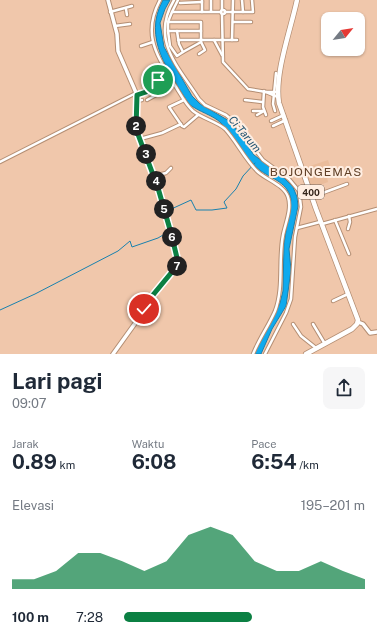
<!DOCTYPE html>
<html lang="id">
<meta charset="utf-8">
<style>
body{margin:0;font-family:"Public Sans",sans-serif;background:#f6f6f7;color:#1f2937;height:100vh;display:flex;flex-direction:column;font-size:15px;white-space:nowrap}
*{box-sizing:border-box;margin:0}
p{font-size:13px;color:#747a83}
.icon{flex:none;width:22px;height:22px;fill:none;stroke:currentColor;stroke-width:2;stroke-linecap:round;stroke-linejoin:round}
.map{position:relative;height:354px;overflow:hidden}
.sheet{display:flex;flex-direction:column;background:#fff;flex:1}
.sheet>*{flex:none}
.needle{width:26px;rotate:60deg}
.controls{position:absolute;left:321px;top:12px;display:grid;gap:8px}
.controls a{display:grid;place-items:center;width:44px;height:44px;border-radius:8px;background:#fff;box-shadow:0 1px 3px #0004;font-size:20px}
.pin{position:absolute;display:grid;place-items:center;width:34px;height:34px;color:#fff;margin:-17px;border:2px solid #fff;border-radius:50%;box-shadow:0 1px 4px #0007}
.km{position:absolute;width:20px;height:20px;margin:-10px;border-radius:50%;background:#222;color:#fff;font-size:11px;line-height:20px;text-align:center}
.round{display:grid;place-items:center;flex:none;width:42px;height:42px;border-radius:8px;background:#f6f6f7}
.summary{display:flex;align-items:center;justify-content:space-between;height:68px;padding:0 12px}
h1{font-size:22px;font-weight:700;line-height:30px}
.figures{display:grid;grid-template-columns:repeat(3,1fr);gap:6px;height:68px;padding:4px 12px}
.figures div{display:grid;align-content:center}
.figures b{font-size:20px;font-weight:700}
.figures small{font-size:11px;font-weight:400}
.figures p{font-size:11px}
.chart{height:112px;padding:8px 12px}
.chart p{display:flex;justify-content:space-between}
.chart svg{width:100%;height:72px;margin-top:4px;fill:#0b8043;opacity:.7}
ul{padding:0 12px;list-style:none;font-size:13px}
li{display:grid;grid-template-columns:64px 48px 1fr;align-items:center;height:30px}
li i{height:10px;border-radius:5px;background:#0b8043}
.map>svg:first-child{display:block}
.built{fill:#eabc9b}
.water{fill:#0faaee;stroke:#1981ae}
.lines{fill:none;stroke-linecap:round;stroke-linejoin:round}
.stream{stroke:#1981ae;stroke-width:1}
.street-casing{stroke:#b48e73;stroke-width:4.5}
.secondary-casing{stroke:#b48e73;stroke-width:5.5}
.primary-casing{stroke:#b48e73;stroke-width:6}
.street{stroke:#fff;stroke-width:2.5}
.secondary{stroke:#fff;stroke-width:3.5}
.primary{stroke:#fff;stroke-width:4.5}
.route-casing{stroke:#fff;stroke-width:8}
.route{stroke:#0b8043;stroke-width:5}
.labels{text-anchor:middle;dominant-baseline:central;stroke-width:4;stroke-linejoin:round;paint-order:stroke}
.shield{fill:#ffeee2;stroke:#6f5f55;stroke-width:1}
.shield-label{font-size:9px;font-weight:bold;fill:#312218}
.water-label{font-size:11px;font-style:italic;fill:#225471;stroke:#ffeee2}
.quarter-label{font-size:12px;letter-spacing:1px;fill:#614027;stroke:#ffeee2}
</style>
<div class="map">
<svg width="377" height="354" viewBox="0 0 377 354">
<rect width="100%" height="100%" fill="#f0c7ab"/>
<polygon class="built" points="328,160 333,174 327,177 328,182 320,185 317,184 310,186 304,168"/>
<path class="water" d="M163,0H170L165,9L160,23L164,47L192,96L200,104L231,122L254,155L284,178L293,187L297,197L298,206L289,249L291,270L286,306L272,329L261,354H254L280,303L283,291L284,244L291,199C287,180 269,179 256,167C243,154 235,136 221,123C213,115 199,112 189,104C169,72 142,38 163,0Z"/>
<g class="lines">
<g class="stream">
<polyline points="167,211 191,200 196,210 212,210 227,208 224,202 236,189 243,176 255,163"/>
<polyline points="0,310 35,294 118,251 130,241 132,247 158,238 168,232"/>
</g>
<defs>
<g id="street">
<path d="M160,0C142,34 156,54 174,84C180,93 185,104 193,111C203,119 216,121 225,129C237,142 245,160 258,172C267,180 284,185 288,197C292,209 285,224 283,235C278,260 284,287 275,311C269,325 259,339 253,354"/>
<path d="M174,0C150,40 178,66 199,99L205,105L226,115L233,121L263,160L289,179L299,191L301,207L295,237L291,299L286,313L265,354"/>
<polyline points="202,0 202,12 220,12"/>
<polyline points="242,0 243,12"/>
<polyline points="180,3 202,2"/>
<polyline points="126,9 127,15"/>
<circle cx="223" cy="12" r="2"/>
<polyline points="222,10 222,0"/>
<polyline points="211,11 211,0"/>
<polyline points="110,12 132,6"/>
<polyline points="172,12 178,0"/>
<polyline points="225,12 253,12 252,0"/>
<polyline points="222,14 223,62 248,89 266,92"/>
<polyline points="168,22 201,22 201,42 183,52"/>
<polyline points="233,22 251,22"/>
<polyline points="115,26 130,24"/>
<polygon points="168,31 177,31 179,44 183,52 177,56 170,46"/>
<polyline points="168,31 168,22 172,12 202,12"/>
<polyline points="177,31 201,31"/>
<polyline points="178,40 237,40"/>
<polyline points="214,40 222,55"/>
<polyline points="232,40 233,0"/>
<polyline points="141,46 153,42"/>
<polyline points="199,54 205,50 201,42"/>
<polyline points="264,91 263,107 266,115"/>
<polyline points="276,92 266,92 278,97"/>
<path d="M137,95L146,92C148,86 155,86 158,79L156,74L164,67"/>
<polyline points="147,100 167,89"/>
<polyline points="184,100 169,107 182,126 184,127 198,115"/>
<polyline points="245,100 262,102"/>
<polyline points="137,101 142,100"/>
<polyline points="253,111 264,111"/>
<polyline points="275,111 273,104 276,73"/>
<polyline points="257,115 264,111"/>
<polyline points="271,121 284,115"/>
<polyline points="273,126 286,120"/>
<polyline points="140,139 162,133 181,124"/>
<polyline points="0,162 136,93"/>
<polyline points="154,176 166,173 171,168"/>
<polyline points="312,197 347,184"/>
<polyline points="335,220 349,254"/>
<polyline points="322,224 377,209"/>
<polyline points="297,228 320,222"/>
<polyline points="348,229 350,222 349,216"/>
<polyline points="333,301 348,294"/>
<polyline points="144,309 151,322"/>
<polyline points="293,324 301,336 316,348"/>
<polyline points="313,324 325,344"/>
</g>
<g id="secondary">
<polyline points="108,0 117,34 118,51 137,95 136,129 158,188 171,233 178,262 176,267 148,301 136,322 113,354"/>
<polyline points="358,322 363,324 370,333 377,332"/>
</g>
<path id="primary" d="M297,0C291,29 274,74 279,103L316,209L358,320L357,324L352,329L306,354"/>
</defs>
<use href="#street" class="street-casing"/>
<use href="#secondary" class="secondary-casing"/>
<use href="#primary" class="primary-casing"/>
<use href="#street" class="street"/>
<use href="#secondary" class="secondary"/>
<use href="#primary" class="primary"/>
</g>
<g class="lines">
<defs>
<polyline id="route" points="144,309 148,301 176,267 178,262 171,233 158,188 136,129 137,95 146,92 147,89 155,84 158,80"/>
</defs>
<use href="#route" class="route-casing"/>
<use href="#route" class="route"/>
</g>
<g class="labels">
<rect class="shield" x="298" y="185" width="26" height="14" rx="3"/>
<g class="shield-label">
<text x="311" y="192">400</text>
</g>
<g class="water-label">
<text transform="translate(245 134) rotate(50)">Ci Tarum</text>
</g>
<g class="quarter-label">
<text x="316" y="172">BOJONGEMAS</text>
</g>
</g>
</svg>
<div class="controls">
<a><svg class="needle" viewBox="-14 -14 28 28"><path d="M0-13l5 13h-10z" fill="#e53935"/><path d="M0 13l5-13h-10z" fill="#747a83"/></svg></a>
</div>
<div class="pin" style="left:158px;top:80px;background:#1e9e55"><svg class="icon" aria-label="arrive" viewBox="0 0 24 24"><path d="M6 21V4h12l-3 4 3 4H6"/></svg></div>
<div class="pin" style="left:144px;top:309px;background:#d93025"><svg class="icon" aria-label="check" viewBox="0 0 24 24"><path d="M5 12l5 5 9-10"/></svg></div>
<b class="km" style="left:136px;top:126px">2</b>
<b class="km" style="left:146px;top:154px">3</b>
<b class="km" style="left:156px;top:181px">4</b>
<b class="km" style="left:164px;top:209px">5</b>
<b class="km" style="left:172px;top:237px">6</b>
<b class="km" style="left:177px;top:266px">7</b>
</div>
<section class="sheet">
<div class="summary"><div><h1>Lari pagi</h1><p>09:07</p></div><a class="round"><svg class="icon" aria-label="share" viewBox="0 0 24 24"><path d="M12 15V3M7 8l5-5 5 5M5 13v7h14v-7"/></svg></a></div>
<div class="figures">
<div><p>Jarak</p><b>0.89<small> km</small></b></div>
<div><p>Waktu</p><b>6:08</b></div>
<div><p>Pace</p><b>6:54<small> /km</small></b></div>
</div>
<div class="chart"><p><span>Elevasi</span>195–201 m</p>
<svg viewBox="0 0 160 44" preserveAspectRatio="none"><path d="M0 44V38L10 38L20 33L30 22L40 22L50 27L60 33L70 27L80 11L90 6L100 11L110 27L120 33L130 33L140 27L150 33L160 38V44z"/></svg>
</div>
<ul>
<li><b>100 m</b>7:28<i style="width:53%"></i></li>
</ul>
</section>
